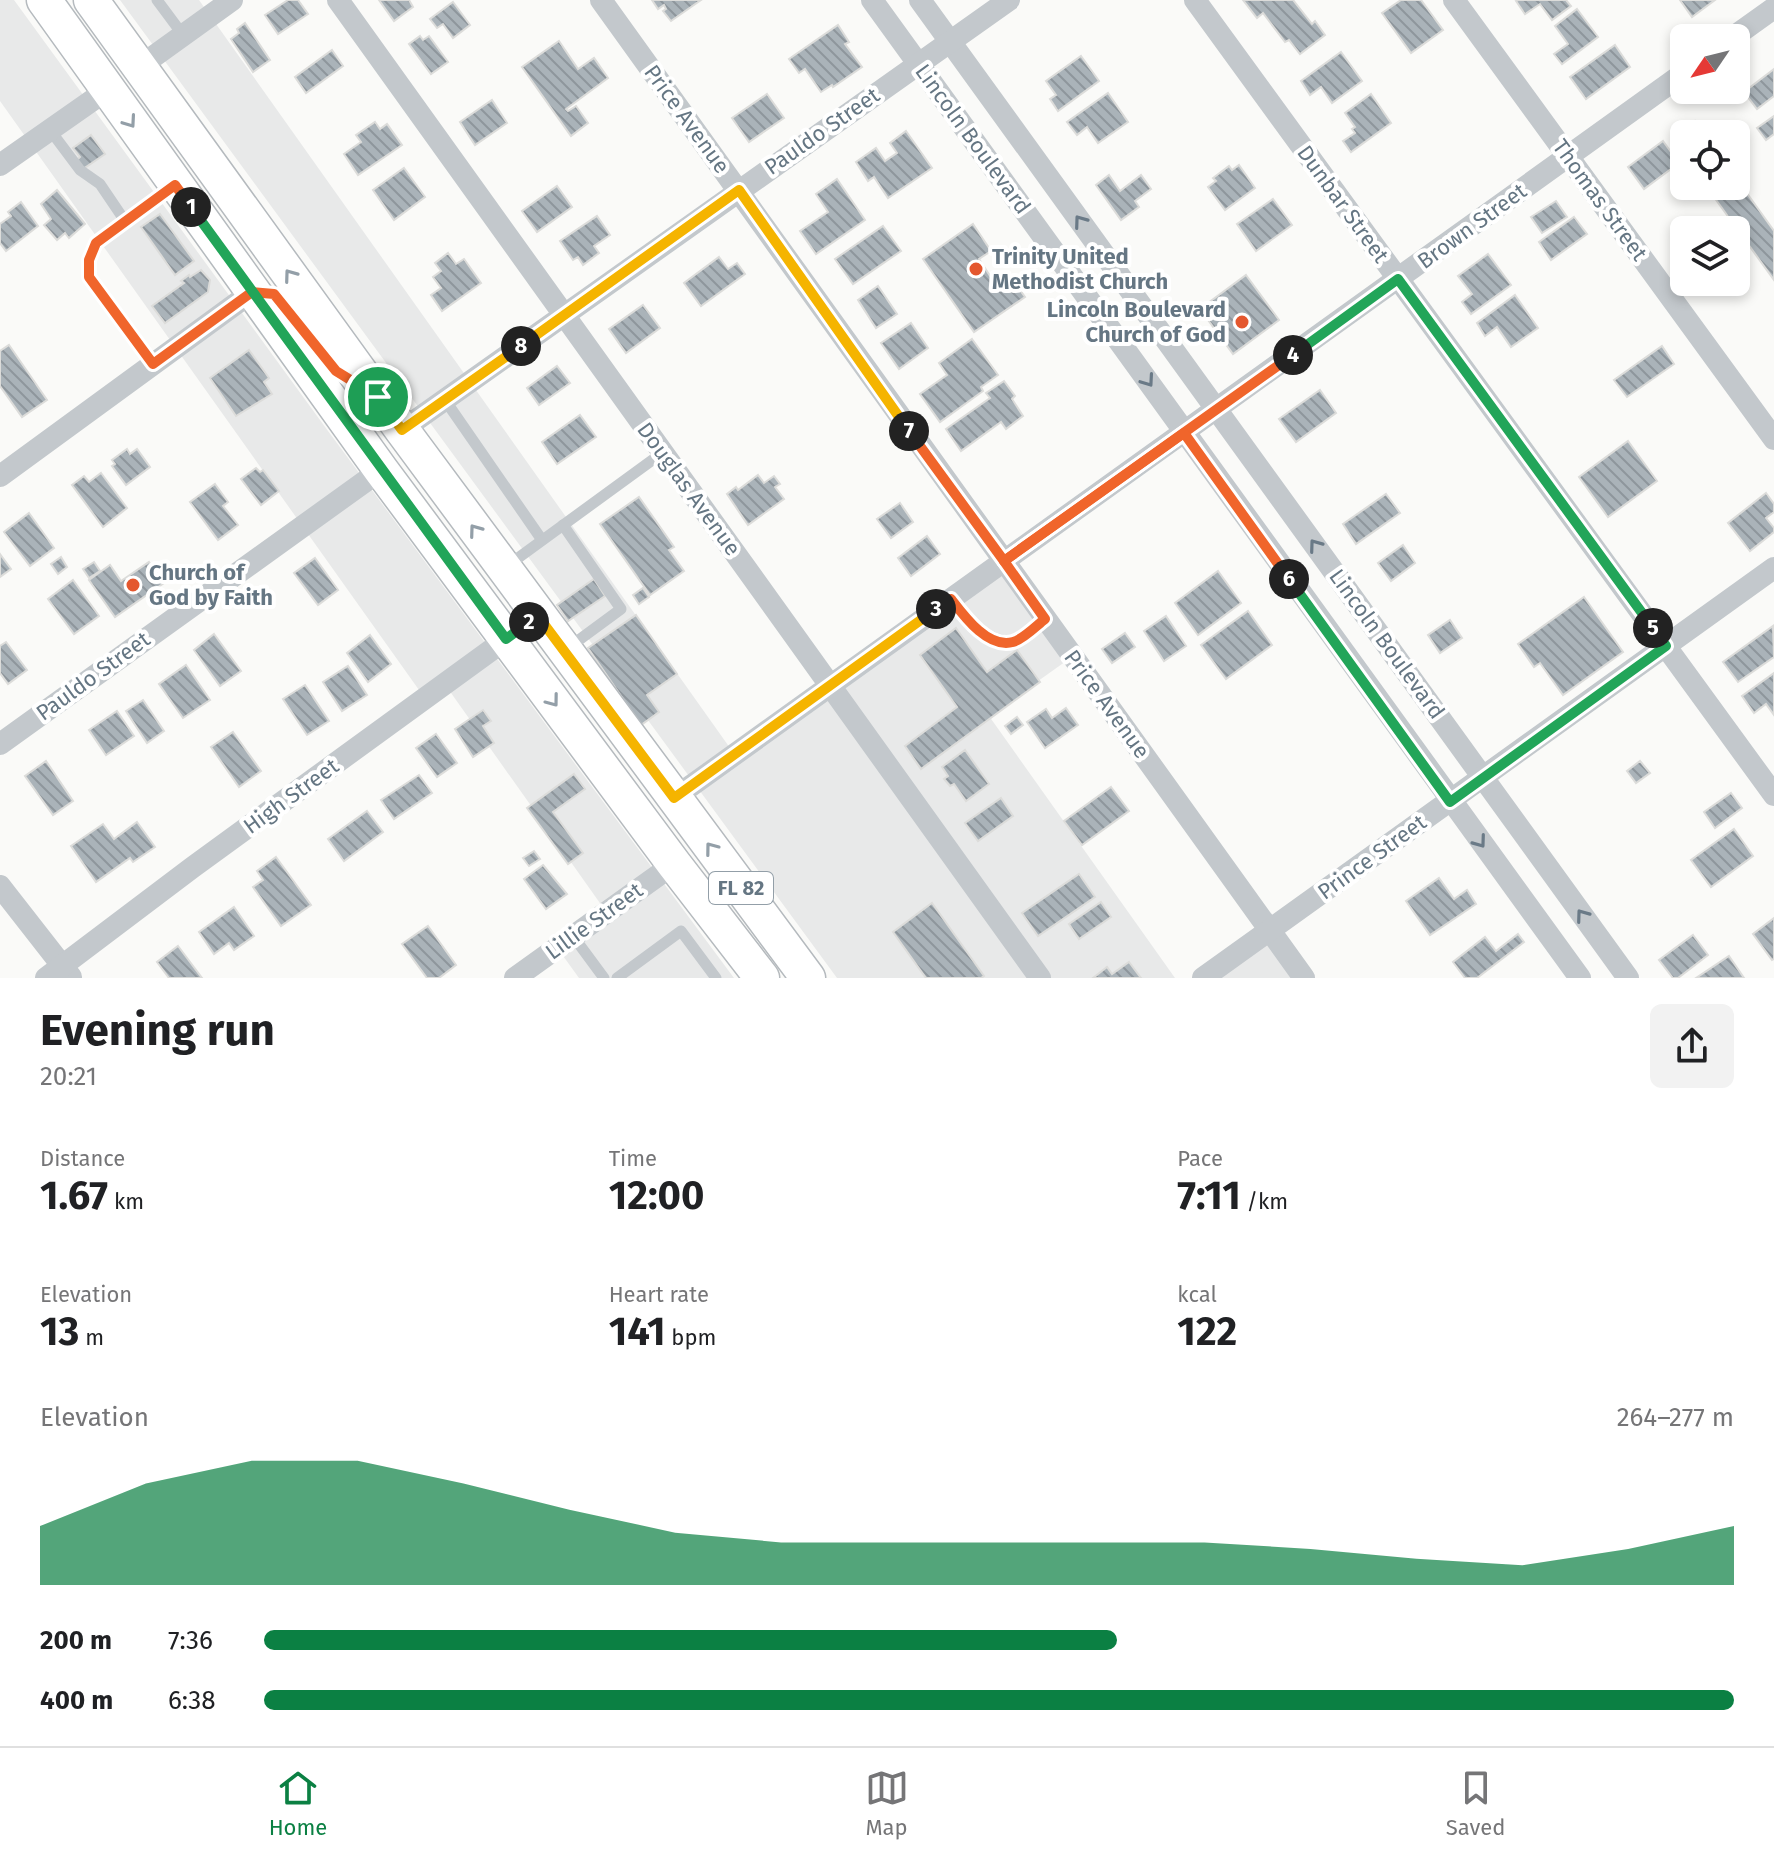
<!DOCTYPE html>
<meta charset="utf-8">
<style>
body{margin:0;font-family:"Fira Sans",sans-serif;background:#f2f2f2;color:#202124;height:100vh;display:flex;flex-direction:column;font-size:30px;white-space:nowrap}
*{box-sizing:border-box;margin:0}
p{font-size:26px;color:#757577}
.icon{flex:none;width:44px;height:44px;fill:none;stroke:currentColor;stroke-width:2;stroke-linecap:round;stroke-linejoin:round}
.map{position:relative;height:978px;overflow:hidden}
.panel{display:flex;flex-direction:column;background:#fff;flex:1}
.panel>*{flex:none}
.needle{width:52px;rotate:235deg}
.tools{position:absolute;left:1670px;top:24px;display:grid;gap:16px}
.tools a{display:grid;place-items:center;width:80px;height:80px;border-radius:12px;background:#fff;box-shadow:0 4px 12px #0003;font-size:40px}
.pin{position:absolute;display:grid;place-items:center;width:68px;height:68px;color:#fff;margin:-34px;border:4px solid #fff;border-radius:50%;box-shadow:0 2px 8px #0007}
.km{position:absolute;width:40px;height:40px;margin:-20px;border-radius:50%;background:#222;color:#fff;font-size:22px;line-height:40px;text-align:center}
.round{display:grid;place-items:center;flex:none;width:84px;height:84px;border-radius:12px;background:#f2f2f2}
.head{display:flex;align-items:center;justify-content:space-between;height:136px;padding:0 40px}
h1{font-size:44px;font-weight:700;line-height:60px}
.figures{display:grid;grid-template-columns:repeat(3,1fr);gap:12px;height:136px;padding:8px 40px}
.figures div{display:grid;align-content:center}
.figures b{font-size:40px;font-weight:700}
.figures small{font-size:22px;font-weight:400}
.figures p{font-size:22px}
.chart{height:224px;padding:16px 40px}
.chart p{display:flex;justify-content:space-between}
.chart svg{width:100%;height:144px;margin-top:8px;fill:#0b8043;opacity:.7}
ul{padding:0 40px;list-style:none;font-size:26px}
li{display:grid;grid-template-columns:128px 96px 1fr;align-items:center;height:60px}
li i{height:20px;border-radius:10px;background:#0b8043}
.menu{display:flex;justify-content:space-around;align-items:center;height:112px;border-top:2px solid #e0e0e0;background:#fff;font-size:22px;color:#757577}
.menu a{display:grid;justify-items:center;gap:4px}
.menu .selected{color:#0b8043}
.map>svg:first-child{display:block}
.built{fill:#e8e9e9}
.building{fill:url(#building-back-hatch);stroke:#dcdcda;stroke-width:2}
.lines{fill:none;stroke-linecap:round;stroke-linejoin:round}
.primary-casing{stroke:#b5babe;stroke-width:37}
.service{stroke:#c3c8cc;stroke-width:11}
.minor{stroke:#c3c8cc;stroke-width:22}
.primary{stroke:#fff;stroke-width:34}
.oneway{stroke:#939fa8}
.oneway2{stroke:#6a7a87}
.split-1-casing{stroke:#fff;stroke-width:16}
.split-2-casing{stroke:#fff;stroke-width:16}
.split-3-casing{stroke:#fff;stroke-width:16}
.split-4-casing{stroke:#fff;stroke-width:16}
.split-5-casing{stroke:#fff;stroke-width:16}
.split-6-casing{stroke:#fff;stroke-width:16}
.split-7-casing{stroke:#fff;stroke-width:16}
.split-8-casing{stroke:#fff;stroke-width:16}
.split-9-casing{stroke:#fff;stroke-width:16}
.split-1{stroke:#f0652b;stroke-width:10}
.split-2{stroke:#22a559;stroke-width:10}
.split-3{stroke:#f5b400;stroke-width:10}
.split-4{stroke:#f0652b;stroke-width:10}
.split-5{stroke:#22a559;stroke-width:10}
.split-6{stroke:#22a559;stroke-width:10}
.split-7{stroke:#f0652b;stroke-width:10}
.split-8{stroke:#f5b400;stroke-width:10}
.split-9{stroke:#f5b400;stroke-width:10}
.poi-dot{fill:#e4572e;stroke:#fff;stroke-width:3}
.labels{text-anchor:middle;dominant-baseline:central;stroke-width:8;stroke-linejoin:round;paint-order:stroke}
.shield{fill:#fff;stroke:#939fa8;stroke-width:2}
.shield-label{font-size:20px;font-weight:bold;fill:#657683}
.street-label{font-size:22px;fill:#657683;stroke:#fff}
.poi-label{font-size:22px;font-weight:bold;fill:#657683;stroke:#fff;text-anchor:start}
</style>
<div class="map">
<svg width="1774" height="978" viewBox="0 0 1774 978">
<defs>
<pattern id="building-back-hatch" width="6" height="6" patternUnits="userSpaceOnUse" patternTransform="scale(2)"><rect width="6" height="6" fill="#aab3b9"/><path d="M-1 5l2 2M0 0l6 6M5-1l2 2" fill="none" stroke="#8e969c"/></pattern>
</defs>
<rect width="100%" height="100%" fill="#fafaf8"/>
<g class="built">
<polygon points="0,0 14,0 328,431 734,978 579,978 553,942 602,906 439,676 419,690 0,101"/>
<polygon points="120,0 199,0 730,748 998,561 1069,659 989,716 1175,978 837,978"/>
<polygon points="1264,933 1297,978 1201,978"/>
</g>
<g class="building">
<polygon points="288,0 298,0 308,14 278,34 265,15"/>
<polygon points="379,0 409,0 413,7 394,21"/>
<polygon points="652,0 701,0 671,21 663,11 666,9 664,5 658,9"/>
<polygon points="1243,0 1293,0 1312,24 1315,21 1325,35 1300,54 1289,40 1285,42 1263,13 1257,18"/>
<polygon points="1401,0 1421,0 1443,30 1411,53 1382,13"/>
<polygon points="1518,0 1566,0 1571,6 1552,20 1540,4 1525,14 1516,1"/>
<polygon points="1680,0 1715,0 1692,17"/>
<polygon points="453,2 470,25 453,38 443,24 437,28 430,19"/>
<polygon points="1577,9 1598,37 1562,64 1554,54 1568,44 1555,26"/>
<polygon points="245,23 270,60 253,72 231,39 239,33 237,29"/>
<polygon points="838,25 849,42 845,44 862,67 833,87 832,85 821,92 805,69 799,73 789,59"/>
<polygon points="420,36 423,40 429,36 448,62 431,74 409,44"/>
<polygon points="559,41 578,69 594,58 608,78 566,109 568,111 576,106 588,123 571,136 522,67"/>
<polygon points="1615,45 1630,67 1586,99 1570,77"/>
<polygon points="332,50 343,66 306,93 295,77"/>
<polygon points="1341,52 1362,81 1332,103 1321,87 1310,95 1301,81"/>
<polygon points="1081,56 1099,81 1058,111 1050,99 1056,95 1046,81"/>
<polygon points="1774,69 1774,96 1757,109 1744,92"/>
<polygon points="1108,93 1128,122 1098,143 1087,127 1077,135 1067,122"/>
<polygon points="767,94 784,118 749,142 732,118"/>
<polygon points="1371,94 1391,123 1351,152 1343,141 1355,133 1352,129 1355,127 1345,113"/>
<polygon points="492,100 507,123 475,145 460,122"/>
<polygon points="1774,116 1774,134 1766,140 1757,128"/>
<polygon points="1695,121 1704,134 1684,134 1684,155 1672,138"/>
<polygon points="375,122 380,129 387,124 402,145 358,175 344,154 361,142 356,135"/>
<polygon points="906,131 932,168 888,198 874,177 868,181 856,162 876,148 885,161 897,153 890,143"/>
<polygon points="91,135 105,154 83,169 77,160 80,157 73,148"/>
<polygon points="1663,141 1679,163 1644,189 1628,167"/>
<polygon points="1239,165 1255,188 1225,210 1208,187 1216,181 1213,178 1229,166 1232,170"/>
<polygon points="404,168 425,197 394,220 373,190"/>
<polygon points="1109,175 1120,191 1141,175 1151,189 1135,201 1139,207 1121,220 1096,185"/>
<polygon points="1736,178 1774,231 1774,280 1706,186 1736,186"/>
<polygon points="837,179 865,220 816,254 800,231 828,212 816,194"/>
<polygon points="557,186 572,207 537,232 522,211"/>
<polygon points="57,190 85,224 69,238 65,233 57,240 44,225 51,219 41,204"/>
<polygon points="1273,199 1292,225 1256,251 1237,224"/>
<polygon points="1556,201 1567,217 1542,233 1531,217"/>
<polygon points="21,202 38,226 6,251 0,243 0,224 11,216 8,212"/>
<polygon points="160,214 194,261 175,275 141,227"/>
<polygon points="597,216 610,235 594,246 599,253 583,265 578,257 573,260 560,241"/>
<polygon points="1574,217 1587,234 1551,260 1539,242"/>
<polygon points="973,224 991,251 979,259 998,288 1012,279 1025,297 974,332 923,259"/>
<polygon points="883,226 901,251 853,284 835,259"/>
<polygon points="448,253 456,264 464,259 481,283 442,311 431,295 441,288 433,277 441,271 435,263"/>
<polygon points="1488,254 1511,285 1471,314 1462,302 1472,294 1458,276"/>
<polygon points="719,257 728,269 737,263 745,274 701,306 684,283"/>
<polygon points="201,270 210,280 208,292 165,323 152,306 184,283 181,281 189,275 190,277"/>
<polygon points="1246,275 1279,320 1233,354 1200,309"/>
<polygon points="878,286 897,314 876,328 858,300"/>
<polygon points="1515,295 1538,328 1511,347 1497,327 1485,336 1477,323"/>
<polygon points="643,305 660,328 626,353 609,329"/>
<polygon points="911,323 928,348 899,369 881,343"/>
<polygon points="972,339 998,375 981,387 983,391 940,422 920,394 947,375 939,363"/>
<polygon points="9,345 47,400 22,417 0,386 0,351"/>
<polygon points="1662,346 1674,364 1627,397 1614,380"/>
<polygon points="249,350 269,378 264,382 272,394 236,416 210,378"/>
<polygon points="557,366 570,383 539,405 527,388"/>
<polygon points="1004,381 1015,396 1012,399 1023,416 1006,429 1001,422 961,451 946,429 990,398 986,393"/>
<polygon points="1320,390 1336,413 1296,442 1279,419"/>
<polygon points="580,415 596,437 557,464 542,442"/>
<polygon points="1628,441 1657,481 1608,517 1579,477"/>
<polygon points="127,449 130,454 137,449 150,467 126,485 112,466 115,464 112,460"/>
<polygon points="256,468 260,472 263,470 279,491 261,505 241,479"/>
<polygon points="101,473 127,508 103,527 72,485 84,476 89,482"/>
<polygon points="758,475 764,483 774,476 780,484 775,487 784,499 748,525 727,494 736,487 738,490"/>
<polygon points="215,484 228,502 223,506 238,525 218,540 190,502"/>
<polygon points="1766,493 1774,504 1774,512 1766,518 1774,528 1774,532 1750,551 1728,523"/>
<polygon points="1386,494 1400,513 1356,544 1343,524"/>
<polygon points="639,497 674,547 669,550 684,571 650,595 600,524"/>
<polygon points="900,503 913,522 891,538 877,519"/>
<polygon points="29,513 54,548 30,566 4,532"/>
<polygon points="927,536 940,554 911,576 898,558"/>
<polygon points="1403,545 1415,563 1391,581 1378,563"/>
<polygon points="0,554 11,569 0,577"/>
<polygon points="61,557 67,567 58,574 51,564"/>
<polygon points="315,558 338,590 318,605 294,573"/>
<polygon points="94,562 100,571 89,578 83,569"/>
<polygon points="149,562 164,583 115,617 89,580 110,565 121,581"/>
<polygon points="1218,571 1241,603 1198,635 1175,603"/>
<polygon points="594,579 605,596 568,621 557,605"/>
<polygon points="73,580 99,616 74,634 48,599"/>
<polygon points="643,588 649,597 639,604 633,595"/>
<polygon points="1584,597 1623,652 1563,695 1540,663 1534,667 1518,644"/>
<polygon points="1248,611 1272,645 1226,679 1201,645"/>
<polygon points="636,615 677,674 647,695 659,712 641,725 588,648"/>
<polygon points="1166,616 1186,646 1164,661 1144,631"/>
<polygon points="1450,620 1462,638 1440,653 1428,635"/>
<polygon points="1773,626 1774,657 1738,682 1723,662"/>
<polygon points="956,628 987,672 1017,650 1040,682 921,769 905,746 957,707 920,655"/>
<polygon points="1125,633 1135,647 1112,663 1102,649"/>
<polygon points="214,634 241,671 220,686 194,650"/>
<polygon points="370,635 391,664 368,682 347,653"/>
<polygon points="6,642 27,670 8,684 0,673 0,646"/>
<polygon points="186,665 210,700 183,718 159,684"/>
<polygon points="348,666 367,695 342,711 323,682"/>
<polygon points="1774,673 1774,715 1766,704 1754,713 1742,696"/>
<polygon points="305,685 329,721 307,735 283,699"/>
<polygon points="143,700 164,731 147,743 126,711"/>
<polygon points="1066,708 1078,725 1045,748 1027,722 1046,709 1052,718"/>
<polygon points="483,710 491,721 483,726 494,743 473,757 455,729"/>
<polygon points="117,711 134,736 106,755 89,730"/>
<polygon points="1017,717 1023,725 1011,734 1005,726"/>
<polygon points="233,732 261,771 239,787 211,747"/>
<polygon points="436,734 457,763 437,777 416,748"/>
<polygon points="965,750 989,784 966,801 954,784 950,786 944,779 948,776 942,767"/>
<polygon points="46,761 73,801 53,815 25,776"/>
<polygon points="1640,761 1650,773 1636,783 1627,771"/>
<polygon points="574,774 585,789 553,812 583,853 568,864 527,808"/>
<polygon points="419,775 432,793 394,819 381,800"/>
<polygon points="1111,787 1129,811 1082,845 1064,821"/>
<polygon points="1731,793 1742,808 1715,828 1704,812"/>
<polygon points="1001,798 1013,816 978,841 965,823"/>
<polygon points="367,811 383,832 344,861 328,839"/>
<polygon points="137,822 155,847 133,862 130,858 96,882 71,846 103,824 114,839"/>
<polygon points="1734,829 1753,856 1711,887 1691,860"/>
<polygon points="534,851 540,859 529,866 523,858"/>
<polygon points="276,857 311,905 281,926 253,887 263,880 257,871"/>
<polygon points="543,865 567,894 546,909 524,879"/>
<polygon points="1079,874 1095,897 1038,936 1022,913"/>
<polygon points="1439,878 1454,899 1467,890 1476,904 1430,935 1406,901"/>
<polygon points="1101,902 1111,917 1079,939 1069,924"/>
<polygon points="932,903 984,976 981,978 926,978 893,932"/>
<polygon points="234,907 254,936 234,950 229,943 214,954 199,932"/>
<polygon points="1774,918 1774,959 1772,960 1753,934"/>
<polygon points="428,926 456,965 439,978 427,978 402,944"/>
<polygon points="1518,934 1524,942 1477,978 1465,978 1453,962 1485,937 1496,951"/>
<polygon points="1693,935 1708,955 1678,978 1673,978 1659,960"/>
<polygon points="178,946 202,978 169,978 157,962"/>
<polygon points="1729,956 1744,978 1696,978"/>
<polygon points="1129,962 1141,978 1093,978 1107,967 1112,974"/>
</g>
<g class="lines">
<defs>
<g id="primary">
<polyline points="44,0 381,470 674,864 762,978"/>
<polyline points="91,0 402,430 808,978"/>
</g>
</defs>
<use href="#primary" class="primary-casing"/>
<g class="service">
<polyline points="157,0 183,35"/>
<polyline points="50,130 80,170 100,184 125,221"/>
<polyline points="153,364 89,277 89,260 96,243 173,186"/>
<polyline points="445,400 542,540"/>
<polyline points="563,525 621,609 568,648"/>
<polyline points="507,566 662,453"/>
<path d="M951,599C970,622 982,639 1013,642L1045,619"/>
<polyline points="573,936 604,978"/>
<polyline points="617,978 681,931 716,978"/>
</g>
<g class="minor">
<polyline points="338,0 1040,978"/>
<polyline points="601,0 1304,978"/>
<polyline points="872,0 1580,978"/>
<polyline points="920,0 1628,978"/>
<polyline points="1195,0 1774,795"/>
<polyline points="1454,0 1774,439"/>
<polyline points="1732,38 1774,8"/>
<polyline points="139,67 232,0"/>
<polyline points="0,165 107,90"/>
<polyline points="402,430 1009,0"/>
<polyline points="0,476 252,292"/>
<polyline points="0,744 381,470"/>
<polyline points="674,798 1684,73"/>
<polyline points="0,886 71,977"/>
<polyline points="46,978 193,867 538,616"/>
<polyline points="515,978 674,864"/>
<polyline points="1203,978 1774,568"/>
</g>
<use href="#primary" class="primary"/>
</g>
<defs><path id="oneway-chevron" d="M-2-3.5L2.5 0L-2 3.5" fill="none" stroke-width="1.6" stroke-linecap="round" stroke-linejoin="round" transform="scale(2)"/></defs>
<g class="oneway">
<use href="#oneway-chevron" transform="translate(130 122) rotate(55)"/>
<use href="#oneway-chevron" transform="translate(290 275) rotate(-126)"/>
<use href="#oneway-chevron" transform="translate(475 530) rotate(-126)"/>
<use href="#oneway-chevron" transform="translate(553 701) rotate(53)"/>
<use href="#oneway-chevron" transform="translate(711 848) rotate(-127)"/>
</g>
<g class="oneway2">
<use href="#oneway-chevron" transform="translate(1080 221) rotate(-126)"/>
<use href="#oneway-chevron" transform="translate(1148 381) rotate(55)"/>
<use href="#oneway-chevron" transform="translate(1315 545) rotate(-126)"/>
<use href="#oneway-chevron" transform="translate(1480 842) rotate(54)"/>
<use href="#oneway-chevron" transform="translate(1582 915) rotate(-126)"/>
</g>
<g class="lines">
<defs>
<polyline id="split-1" points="191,207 175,185 96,243 89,260 89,277 153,364 252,292 274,294 336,371 378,397"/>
<polyline id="split-2" points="191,207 506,639 529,622"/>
<polyline id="split-3" points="529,622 538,616 674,798 936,609"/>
<path id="split-4" d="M936,609L951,599C964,616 988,649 1013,642C1024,639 1037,625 1045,619L1004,561L1293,355"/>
<polyline id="split-5" points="1293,355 1398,279 1653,628"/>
<polyline id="split-6" points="1289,579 1450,802 1666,646 1653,628"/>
<polyline id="split-7" points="909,431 1004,561 1184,433 1289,579"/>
<polyline id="split-8" points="521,346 739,190 909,431"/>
<polyline id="split-9" points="378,397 402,430 521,346"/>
</defs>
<use href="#split-1" class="split-1-casing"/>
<use href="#split-2" class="split-2-casing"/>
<use href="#split-3" class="split-3-casing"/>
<use href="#split-4" class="split-4-casing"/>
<use href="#split-5" class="split-5-casing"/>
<use href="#split-6" class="split-6-casing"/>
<use href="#split-7" class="split-7-casing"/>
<use href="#split-8" class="split-8-casing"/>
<use href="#split-9" class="split-9-casing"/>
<use href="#split-1" class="split-1"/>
<use href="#split-2" class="split-2"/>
<use href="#split-3" class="split-3"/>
<use href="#split-4" class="split-4"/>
<use href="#split-5" class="split-5"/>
<use href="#split-6" class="split-6"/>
<use href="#split-7" class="split-7"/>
<use href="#split-8" class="split-8"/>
<use href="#split-9" class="split-9"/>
</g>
<g class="poi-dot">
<circle cx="976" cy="269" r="8"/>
<circle cx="1242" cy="322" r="8"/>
<circle cx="133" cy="585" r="8"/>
</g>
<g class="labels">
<rect class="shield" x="709" y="872" width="64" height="32" rx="6"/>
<g class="shield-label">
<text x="741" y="888">FL 82</text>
</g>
<g class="street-label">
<text transform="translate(687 119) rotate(54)">Price Avenue</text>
<text transform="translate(822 131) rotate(-35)">Pauldo Street</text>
<text transform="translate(973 139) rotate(54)">Lincoln Boulevard</text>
<text transform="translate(1600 200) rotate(54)">Thomas Street</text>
<text transform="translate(1343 204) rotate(54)">Dunbar Street</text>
<text transform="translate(1472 226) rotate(-36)">Brown Street</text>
<text transform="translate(689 489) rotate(54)">Douglas Avenue</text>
<text transform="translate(1387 644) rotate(54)">Lincoln Boulevard</text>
<text transform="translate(93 676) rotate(-36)">Pauldo Street</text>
<text transform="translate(1107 704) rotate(54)">Price Avenue</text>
<text transform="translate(291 796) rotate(-36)">High Street</text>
<text transform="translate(1372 857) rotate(-36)">Prince Street</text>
<text transform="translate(594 921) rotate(-36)">Lillie Street</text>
</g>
<g class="poi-label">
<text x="992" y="256">Trinity United<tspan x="992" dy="25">Methodist Church</tspan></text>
<text x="1226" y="309" text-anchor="end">Lincoln Boulevard<tspan x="1226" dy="25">Church of God</tspan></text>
<text x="149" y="572">Church of<tspan x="149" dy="25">God by Faith</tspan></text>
</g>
</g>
</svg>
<div class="tools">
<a><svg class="needle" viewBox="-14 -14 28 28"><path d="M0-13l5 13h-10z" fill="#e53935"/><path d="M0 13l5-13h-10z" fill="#757577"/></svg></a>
<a><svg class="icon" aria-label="locate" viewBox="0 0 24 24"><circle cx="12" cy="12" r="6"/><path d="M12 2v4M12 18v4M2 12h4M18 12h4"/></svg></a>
<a><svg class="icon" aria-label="layers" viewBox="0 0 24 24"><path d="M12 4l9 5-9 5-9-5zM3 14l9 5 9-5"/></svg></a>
</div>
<div class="pin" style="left:378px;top:397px;background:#1e9e55"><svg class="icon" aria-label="arrive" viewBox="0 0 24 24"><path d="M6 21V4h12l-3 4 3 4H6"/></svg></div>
<b class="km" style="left:191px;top:207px">1</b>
<b class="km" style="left:529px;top:622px">2</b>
<b class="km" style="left:936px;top:609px">3</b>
<b class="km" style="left:1293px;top:355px">4</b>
<b class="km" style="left:1653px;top:628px">5</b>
<b class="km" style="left:1289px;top:579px">6</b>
<b class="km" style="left:909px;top:431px">7</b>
<b class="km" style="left:521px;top:346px">8</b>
</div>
<section class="panel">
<div class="head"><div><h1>Evening run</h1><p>20:21</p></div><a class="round"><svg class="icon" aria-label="share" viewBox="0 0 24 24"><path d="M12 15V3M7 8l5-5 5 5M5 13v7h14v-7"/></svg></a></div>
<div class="figures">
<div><p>Distance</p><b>1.67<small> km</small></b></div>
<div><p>Time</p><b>12:00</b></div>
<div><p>Pace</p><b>7:11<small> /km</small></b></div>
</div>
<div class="figures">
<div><p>Elevation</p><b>13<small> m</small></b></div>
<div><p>Heart rate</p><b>141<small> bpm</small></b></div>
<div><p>kcal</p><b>122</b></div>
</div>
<div class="chart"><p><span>Elevation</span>264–277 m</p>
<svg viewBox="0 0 160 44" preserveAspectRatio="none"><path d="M0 44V26L10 13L20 6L30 6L40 13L50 21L60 28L70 31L80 31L90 31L100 31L110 31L120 33L130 36L140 38L150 33L160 26V44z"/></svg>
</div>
<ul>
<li><b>200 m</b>7:36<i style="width:58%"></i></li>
<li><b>400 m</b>6:38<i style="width:100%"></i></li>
</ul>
</section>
<nav class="menu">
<a class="selected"><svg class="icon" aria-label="home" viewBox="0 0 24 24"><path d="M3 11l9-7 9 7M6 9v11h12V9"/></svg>Home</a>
<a><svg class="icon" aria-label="map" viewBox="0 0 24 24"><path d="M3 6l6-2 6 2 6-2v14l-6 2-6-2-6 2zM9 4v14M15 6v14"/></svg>Map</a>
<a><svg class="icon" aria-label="saved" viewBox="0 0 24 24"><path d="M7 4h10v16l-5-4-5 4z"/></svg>Saved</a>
</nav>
